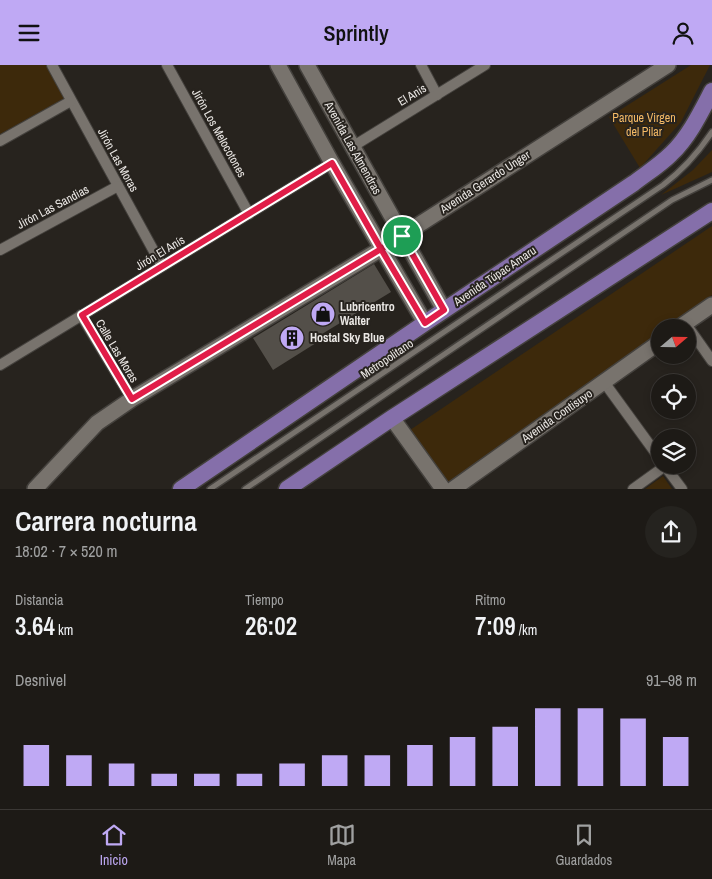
<!DOCTYPE html>
<html lang="es">
<meta charset="utf-8">
<style>
body{margin:0;font-family:"Archivo Narrow",sans-serif;background:#25231f;color:#f1f3f6;height:100vh;display:flex;flex-direction:column;font-size:19px;white-space:nowrap}
*{box-sizing:border-box;margin:0}
p{font-size:16px;color:#a0a1a1}
.icon{flex:none;width:28px;height:28px;fill:none;stroke:currentColor;stroke-width:2;stroke-linecap:round;stroke-linejoin:round}
.map{position:relative;height:424px;overflow:hidden}
.drawer{display:flex;flex-direction:column;background:#1d1a16;flex:1}
.drawer>*{flex:none}
.needle{width:32px;rotate:70deg}
.fabs{position:absolute;left:651px;top:254px;display:grid;gap:10px}
.fabs a{display:grid;place-items:center;width:45px;height:45px;border-radius:50%;background:#1d1a16;box-shadow:0 2px 8px #0003,0 0 0 1px #3b3835;font-size:25px}
.pin{position:absolute;display:grid;place-items:center;width:42px;height:42px;color:#fff;margin:-21px;border:2px solid #fff;border-radius:50%;box-shadow:0 1px 5px #0007}
.round{display:grid;place-items:center;flex:none;width:52px;height:52px;border-radius:26px;background:#25231f}
.summary{display:flex;align-items:center;justify-content:space-between;height:85px;padding:0 15px}
h1{font-size:28px;font-weight:600;line-height:38px}
.stats{display:grid;grid-template-columns:repeat(3,1fr);gap:8px;height:85px;padding:5px 15px}
.stats div{display:grid;align-content:center}
.stats b{font-size:25px;font-weight:600}
.stats small{font-size:14px;font-weight:400}
.stats p{font-size:14px}
.chart{height:140px;padding:10px 15px}
.chart p{display:flex;justify-content:space-between}
.chart svg{width:100%;height:90px;margin-top:5px;stroke:#bfa9f4;stroke-width:6}
header{display:flex;justify-content:space-between;align-items:center;height:65px;padding:0 15px;background:#bfa9f4;color:#111;font-size:22px;font-weight:600}
.tabs{display:flex;justify-content:space-around;align-items:center;height:70px;border-top:1px solid #3b3835;background:#1d1a16;font-size:14px;color:#a0a1a1}
.tabs a{display:grid;justify-items:center;gap:2px}
.tabs .selected{color:#bfa9f4}
.map>svg:first-child{display:block}
.green{fill:#3d290b}
.building{fill:#534f49}
.lines{fill:none;stroke-linecap:round;stroke-linejoin:round}
.lane-casing{stroke:#44413d;stroke-width:8}
.street-casing{stroke:#44413d;stroke-width:12}
.secondary-casing{stroke:#44413d;stroke-width:18}
.primary-casing{stroke:#44413d;stroke-width:19}
.lane{stroke:#78736d;stroke-width:5}
.street{stroke:#78736d;stroke-width:10}
.secondary{stroke:#78736d;stroke-width:15}
.primary{stroke:#856faa;stroke-width:16}
.route-casing{stroke:#fff;stroke-width:10}
.route{stroke:#e11d48;stroke-width:6}
.labels{text-anchor:middle;dominant-baseline:central;stroke-width:4;stroke-linejoin:round;paint-order:stroke}
.street-label{font-size:12px;fill:#eae7e4;stroke:#27231e}
.park-label{font-size:12px;fill:#f6bb66;stroke:#27231e}
.poi-label{font-size:12px;font-weight:bold;fill:#eae7e4;stroke:#27231e;text-anchor:start}
</style>
<header><svg class="icon" aria-label="menu" viewBox="0 0 24 24"><path d="M4 6h16M4 12h16M4 18h16"/></svg>Sprintly<svg class="icon" aria-label="person" viewBox="0 0 24 24"><circle cx="12" cy="8" r="4"/><path d="M4 21q1-7 8-7t8 7"/></svg></header>
<div class="map">
<svg width="712" height="424" viewBox="0 0 712 424">
<rect width="100%" height="100%" fill="#27231e"/>
<g class="green">
<polygon points="0,0 47,0 65,33 0,69"/>
<polygon points="691,0 710,0 681,57 640,103 609,52"/>
<polygon points="712,85 712,107 661,130 693,105"/>
<polygon points="712,161 712,230 667,262 660,262 660,268 449,421 410,365"/>
<polygon points="663,411 672,424 645,424"/>
</g>
<polygon class="building" points="374,199 391,227 322,269 324,273 273,305 253,273"/>
<g class="lines">
<defs>
<g id="lane">
<path d="M210,424L663,120C683,105 698,88 712,67"/>
<polyline points="245,424 672,135 712,115"/>
</g>
<g id="street">
<polyline points="52,0 162,201"/>
<polyline points="167,0 249,149"/>
<polyline points="421,0 437,30"/>
<polyline points="0,76 71,36"/>
<polyline points="352,82 485,0"/>
<polyline points="0,185 118,121"/>
<polyline points="81,250 132,334"/>
<polyline points="686,259 712,296"/>
<polyline points="0,300 332,98"/>
<polyline points="604,317 660,394"/>
<polyline points="664,400 682,424"/>
<polyline points="633,424 665,401"/>
</g>
<g id="secondary">
<polyline points="278,0 332,98 425,258"/>
<polyline points="307,0 444,245"/>
<polyline points="680,262 712,240"/>
<polyline points="392,353 443,424"/>
<polyline points="35,424 97,358 132,334 381,184 668,0"/>
<polyline points="453,424 660,277"/>
</g>
<g id="primary">
<path d="M181,424L425,258L634,118C647,108 660,100 671,89C689,72 701,47 712,26"/>
<polyline points="287,424 392,353 712,146"/>
</g>
</defs>
<use href="#lane" class="lane-casing"/>
<use href="#street" class="street-casing"/>
<use href="#secondary" class="secondary-casing"/>
<use href="#primary" class="primary-casing"/>
<use href="#lane" class="lane"/>
<use href="#street" class="street"/>
<use href="#secondary" class="secondary"/>
<use href="#primary" class="primary"/>
</g>
<g class="lines">
<defs>
<polyline id="route" points="402,171 381,184 332,98 82,250 132,334 381,184 425,258 444,245 402,171"/>
</defs>
<use href="#route" class="route-casing"/>
<use href="#route" class="route"/>
</g>
<defs>
<symbol id="shop-disc" viewBox="-11 -11 22 22"><circle r="9.5" fill="#bfa9f4" stroke="#27231e"/><path d="M-5-2.5h2.3a2.7 3.5 0 0 1 5.4 0H5L5.5 6h-11ZM-1.5-2.5h3a1.5 2.3 0 0 0-3 0Z" fill="#111"/></symbol>
<symbol id="building-disc" viewBox="-11 -11 22 22"><circle r="9.5" fill="#bfa9f4" stroke="#27231e"/><path d="M-4-6H4V6H1V3H-1V6H-4ZM-2.5-4.3h1.7v1.8h-1.7ZM.8-4.3h1.7v1.8H.8ZM-2.5-1h1.7V.8h-1.7ZM.8-1h1.7V.8H.8Z" fill="#111"/></symbol>
</defs>
<g fill-rule="evenodd">
<use href="#shop-disc" x="309" y="235" width="28" height="28"/>
<use href="#building-disc" x="278" y="259" width="28" height="28"/>
</g>
<g class="labels">
<g class="street-label">
<text transform="translate(412 30) rotate(-31)">El Anis</text>
<text transform="translate(219 68) rotate(61)">Jirón Los Melocotones</text>
<text transform="translate(353 83) rotate(61)">Avenida Las Almendras</text>
<text transform="translate(118 95) rotate(61)">Jirón Las Moras</text>
<text transform="translate(485 117) rotate(-33)">Avenida Gerardo Unger</text>
<text transform="translate(53 142) rotate(-28)">Jirón Las Sandias</text>
<text transform="translate(160 188) rotate(-31)">Jirón El Anís</text>
<text transform="translate(495 211) rotate(-34)">Avenida Túpac Amaru</text>
<text transform="translate(117 286) rotate(59)">Calle Las Moras</text>
<text transform="translate(387 294) rotate(-34)">Metropolitano</text>
<text transform="translate(557 351) rotate(-35)">Avenida Contisuyo</text>
</g>
<g class="park-label">
<text x="644" y="53">Parque Virgen<tspan x="644" dy="14">del Pilar</tspan></text>
</g>
<g class="poi-label">
<text x="340" y="242">Lubricentro<tspan x="340" dy="14">Walter</tspan></text>
<text x="310" y="273">Hostal Sky Blue</text>
</g>
</g>
</svg>
<div class="fabs">
<a><svg class="needle" viewBox="-14 -14 28 28"><path d="M0-13l5 13h-10z" fill="#e53935"/><path d="M0 13l5-13h-10z" fill="#a0a1a1"/></svg></a>
<a><svg class="icon" aria-label="locate" viewBox="0 0 24 24"><circle cx="12" cy="12" r="6"/><path d="M12 2v4M12 18v4M2 12h4M18 12h4"/></svg></a>
<a><svg class="icon" aria-label="layers" viewBox="0 0 24 24"><path d="M12 4l9 5-9 5-9-5zM3 14l9 5 9-5"/></svg></a>
</div>
<div class="pin" style="left:402px;top:171px;background:#1e9e55"><svg class="icon" aria-label="arrive" viewBox="0 0 24 24"><path d="M6 21V4h12l-3 4 3 4H6"/></svg></div>
</div>
<section class="drawer">
<div class="summary"><div><h1>Carrera nocturna</h1><p>18:02 · 7 × 520 m</p></div><a class="round"><svg class="icon" aria-label="share" viewBox="0 0 24 24"><path d="M12 15V3M7 8l5-5 5 5M5 13v7h14v-7"/></svg></a></div>
<div class="stats">
<div><p>Distancia</p><b>3.64<small> km</small></b></div>
<div><p>Tiempo</p><b>26:02</b></div>
<div><p>Ritmo</p><b>7:09<small> /km</small></b></div>
</div>
<div class="chart"><p><span>Desnivel</span>91–98 m</p>
<svg viewBox="0 0 160 44" preserveAspectRatio="none"><path d="M5 44V24M15 44V29M25 44V33M35 44V38M45 44V38M55 44V38M65 44V33M75 44V29M85 44V29M95 44V24M105 44V20M115 44V15M125 44V6M135 44V6M145 44V11M155 44V20"/></svg>
</div>
</section>
<nav class="tabs">
<a class="selected"><svg class="icon" aria-label="home" viewBox="0 0 24 24"><path d="M3 11l9-7 9 7M6 9v11h12V9"/></svg>Inicio</a>
<a><svg class="icon" aria-label="map" viewBox="0 0 24 24"><path d="M3 6l6-2 6 2 6-2v14l-6 2-6-2-6 2zM9 4v14M15 6v14"/></svg>Mapa</a>
<a><svg class="icon" aria-label="saved" viewBox="0 0 24 24"><path d="M7 4h10v16l-5-4-5 4z"/></svg>Guardados</a>
</nav>
